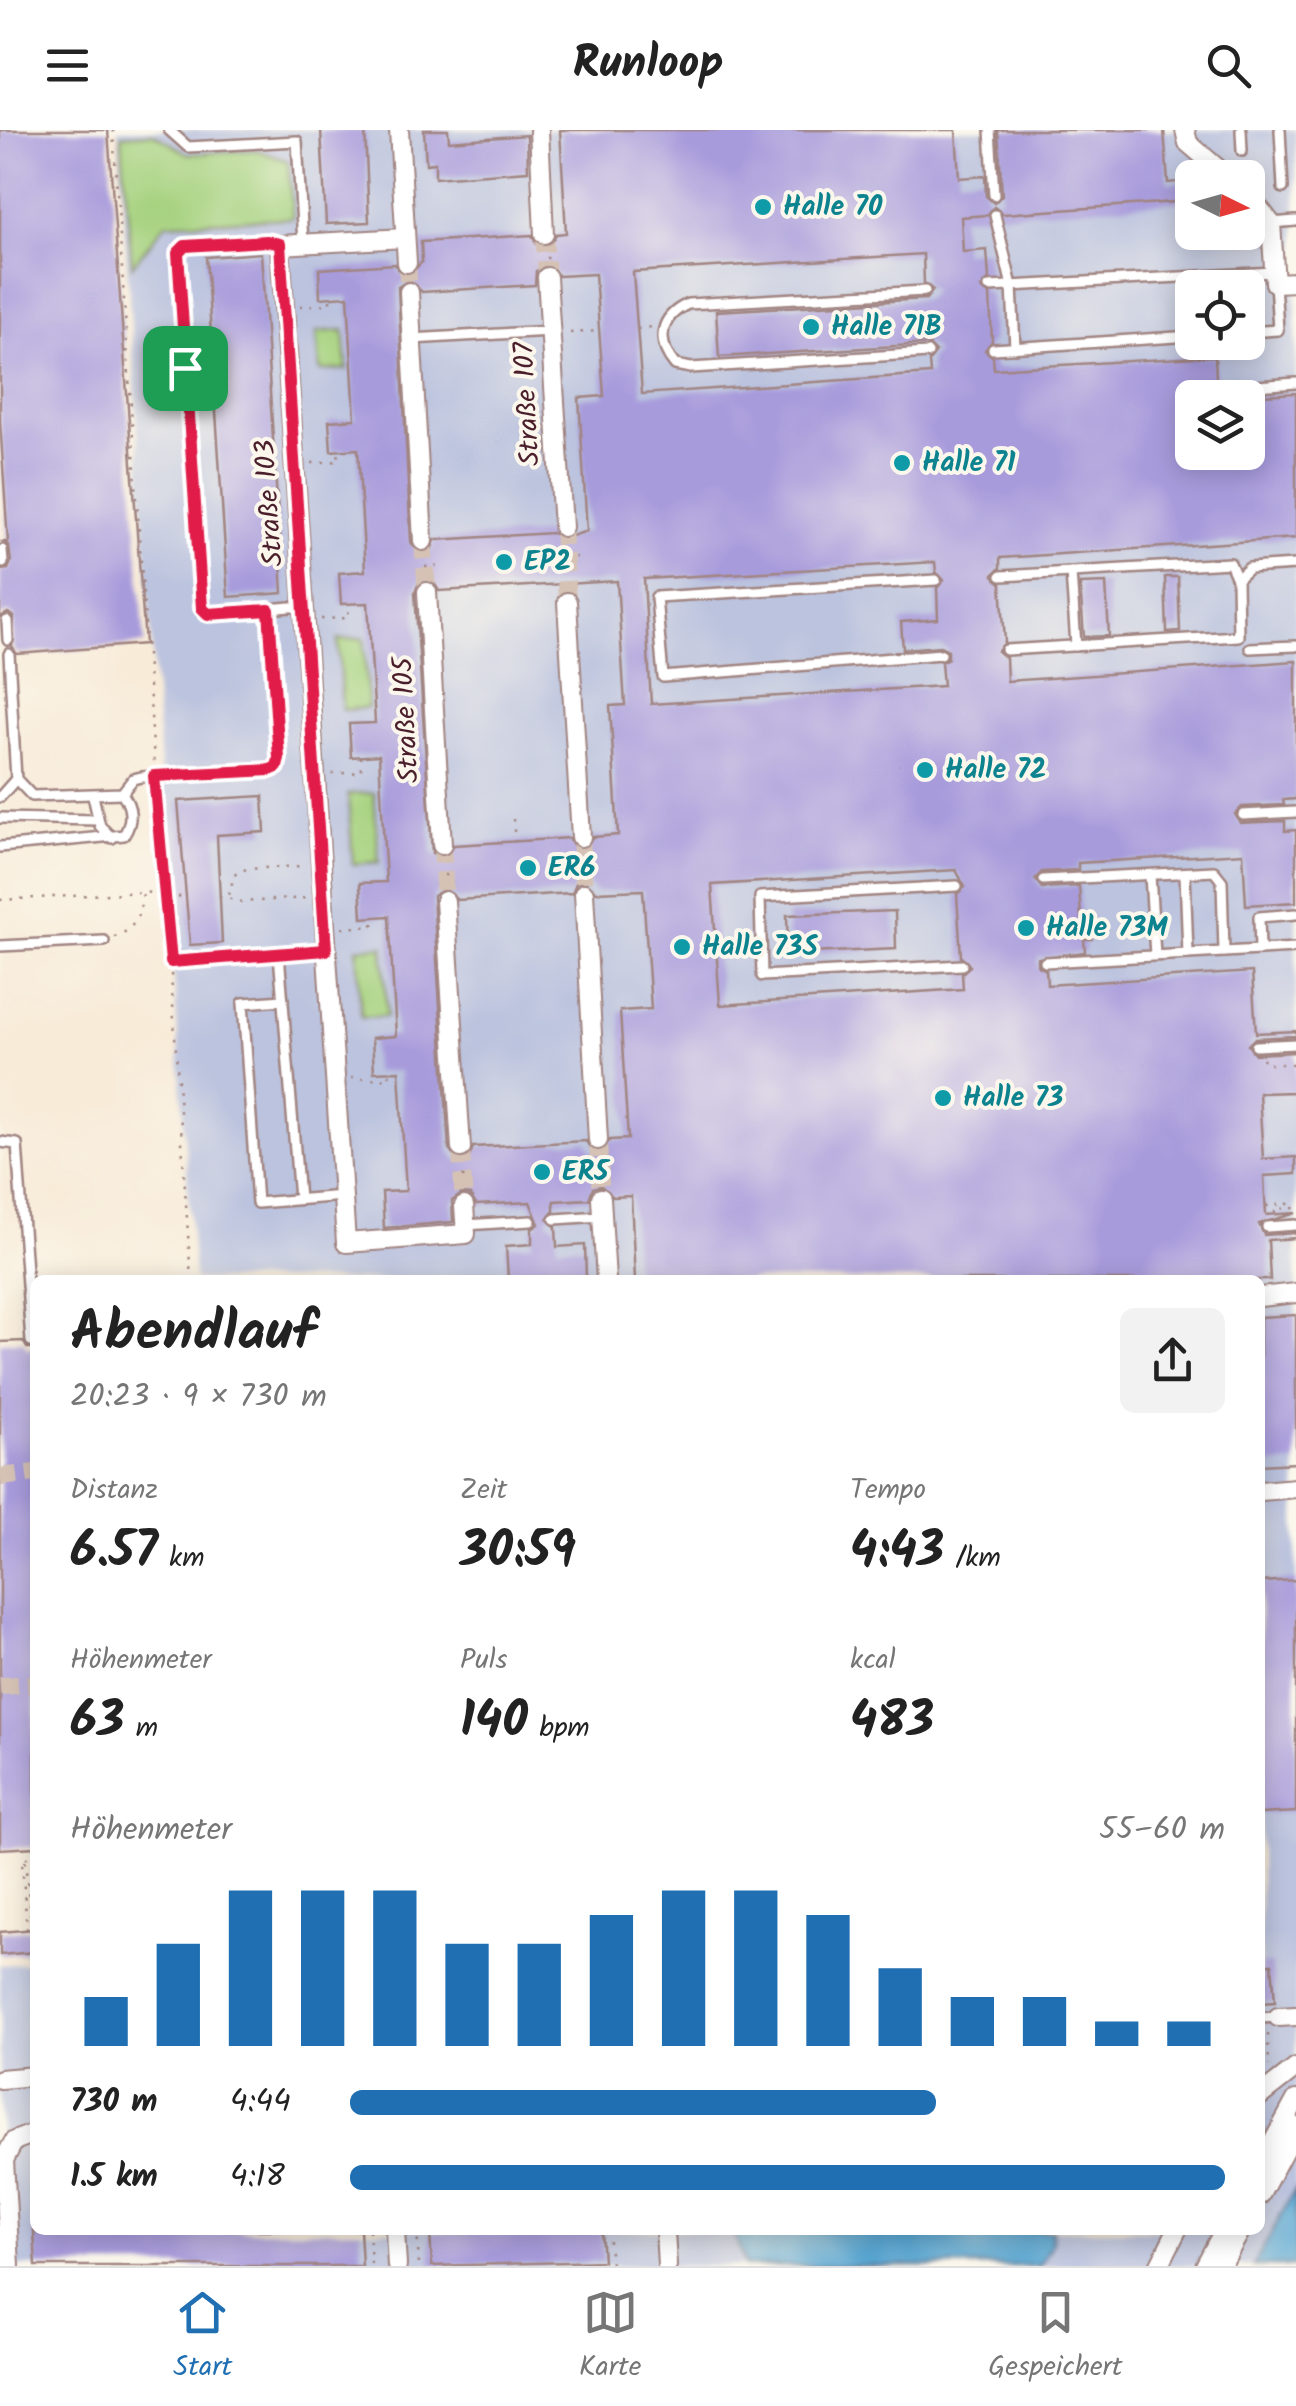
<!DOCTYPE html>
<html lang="de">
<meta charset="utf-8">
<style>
body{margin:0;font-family:Kalam,sans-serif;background:#f2f2f2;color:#222;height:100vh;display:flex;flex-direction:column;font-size:38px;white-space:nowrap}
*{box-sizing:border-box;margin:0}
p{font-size:32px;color:#767676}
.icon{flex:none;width:55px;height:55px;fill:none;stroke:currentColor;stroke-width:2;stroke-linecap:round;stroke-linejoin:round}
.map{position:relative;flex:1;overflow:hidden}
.details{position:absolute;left:30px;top:1145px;width:1235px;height:960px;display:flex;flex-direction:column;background:#fff;border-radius:15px;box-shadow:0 5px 25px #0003}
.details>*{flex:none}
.needle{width:65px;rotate:95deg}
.tools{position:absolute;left:1175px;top:30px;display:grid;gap:20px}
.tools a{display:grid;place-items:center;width:90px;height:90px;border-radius:15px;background:#fff;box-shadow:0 5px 25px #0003;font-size:50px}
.pin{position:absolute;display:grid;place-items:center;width:85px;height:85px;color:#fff;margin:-42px;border-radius:20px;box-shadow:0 5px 15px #0006}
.round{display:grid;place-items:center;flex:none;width:105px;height:105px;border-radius:15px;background:#f2f2f2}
.headline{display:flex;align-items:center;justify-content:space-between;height:170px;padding:0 40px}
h1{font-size:55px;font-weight:600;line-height:75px}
.metrics{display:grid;grid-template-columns:repeat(3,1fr);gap:15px;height:170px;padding:10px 40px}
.metrics div{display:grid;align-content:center}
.metrics b{font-size:50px;font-weight:600}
.metrics small{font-size:28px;font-weight:400}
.metrics p{font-size:28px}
.chart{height:280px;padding:20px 40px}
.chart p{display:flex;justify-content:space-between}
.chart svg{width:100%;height:180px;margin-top:10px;stroke:#1f6fb2;stroke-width:6}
ul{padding:0 40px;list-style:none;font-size:32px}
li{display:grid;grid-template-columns:160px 120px 1fr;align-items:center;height:75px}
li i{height:25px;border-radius:12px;background:#1f6fb2}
header{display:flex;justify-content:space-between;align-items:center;height:130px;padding:0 40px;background:#fff;font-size:45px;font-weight:600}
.tab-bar{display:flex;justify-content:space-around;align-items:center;height:140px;border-top:2px solid #e0e0e0;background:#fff;font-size:28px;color:#767676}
.tab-bar a{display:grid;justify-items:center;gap:5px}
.tab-bar .active{color:#1f6fb2}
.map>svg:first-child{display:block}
.industrial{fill:#bbc3de;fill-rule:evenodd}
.green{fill:#a6d27f;stroke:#787855;stroke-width:2.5}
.water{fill:#59a6d2;stroke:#52627e;stroke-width:2.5}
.building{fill:#a89bdc;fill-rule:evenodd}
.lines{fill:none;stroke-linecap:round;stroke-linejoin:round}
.minor-tunnel{stroke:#d5c2b5;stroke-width:18;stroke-dasharray:18 9;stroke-linecap:butt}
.service-casing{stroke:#a18582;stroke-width:14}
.minor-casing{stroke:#a18582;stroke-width:22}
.path{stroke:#a18582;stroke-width:2.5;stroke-dasharray:2.5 8;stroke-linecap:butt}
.service{stroke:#fff;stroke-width:9}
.minor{stroke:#fff;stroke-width:18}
.route-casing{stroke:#fff;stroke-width:20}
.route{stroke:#e11d48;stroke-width:12}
.culture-dot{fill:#0f9aa8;stroke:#fbf7ec;stroke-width:4}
.labels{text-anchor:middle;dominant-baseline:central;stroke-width:8;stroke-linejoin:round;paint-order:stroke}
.culture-label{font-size:28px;font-weight:bold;fill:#0d838f;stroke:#fbf7ec;text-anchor:start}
.street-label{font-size:28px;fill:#4a1f2b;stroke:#fbf7ec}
</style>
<header><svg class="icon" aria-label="menu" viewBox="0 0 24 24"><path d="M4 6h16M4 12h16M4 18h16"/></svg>Runloop<svg class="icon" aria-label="search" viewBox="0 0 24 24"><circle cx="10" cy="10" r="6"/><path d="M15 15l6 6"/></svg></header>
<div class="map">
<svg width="1296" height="2136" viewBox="0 0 1296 2136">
<rect width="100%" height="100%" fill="#fbf7ec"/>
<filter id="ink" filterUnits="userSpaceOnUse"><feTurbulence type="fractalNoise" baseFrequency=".01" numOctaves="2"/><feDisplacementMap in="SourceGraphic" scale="20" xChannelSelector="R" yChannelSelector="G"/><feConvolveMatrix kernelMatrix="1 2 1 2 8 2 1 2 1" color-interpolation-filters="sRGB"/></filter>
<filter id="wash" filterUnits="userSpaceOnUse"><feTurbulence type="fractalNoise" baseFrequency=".0048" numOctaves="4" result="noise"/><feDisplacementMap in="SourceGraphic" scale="40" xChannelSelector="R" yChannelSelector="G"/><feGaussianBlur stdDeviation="2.25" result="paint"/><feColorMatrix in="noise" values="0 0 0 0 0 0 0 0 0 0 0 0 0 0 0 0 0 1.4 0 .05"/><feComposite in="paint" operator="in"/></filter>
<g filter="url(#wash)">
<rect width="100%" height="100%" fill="#f8ebd8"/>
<path class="industrial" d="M118,0H1296V2136H0V1835L35,1833V2100H1260V1150H194ZM1192,48H1248V102H1192ZM1192,158H1248V212H1192ZM1192,268H1248V322H1192Z"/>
<g class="green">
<polygon points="153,3 189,24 257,20 288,31 293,88 166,93 132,136 121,5"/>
<polygon points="344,200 347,239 320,241 317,202"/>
<polygon points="364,508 368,578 342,580 338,510"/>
<polygon points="374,663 379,732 353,734 348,664"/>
<polygon points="383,816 387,886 361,887 357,818"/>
</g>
<g class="water">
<polygon points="1296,2058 1296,2136 1253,2136"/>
<polygon points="733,2100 1052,2100 1052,2114 1040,2136 745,2136"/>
</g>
<g id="blocks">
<g class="building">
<polygon points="0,0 108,0 145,514 17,524 12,517 14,487 8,483 0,487 0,440 8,439 11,432 9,416 3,412 8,412 0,291"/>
<polygon points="321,0 365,0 369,92 326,94"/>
<polygon points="424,0 448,0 449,11 527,5 528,41 435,48 435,33 426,34"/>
<path d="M560,0H956L959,48L985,46L986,66L994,73L1002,65L998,0H1164L1168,53L1188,51L1189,71L1003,84L994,77L987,85L961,87L963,122L987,120L989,149L981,158L990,165L992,211L985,220L993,227L994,239L1215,226L1216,251L1209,259L1217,268H1192V322H1248V266L1296,263V408L1000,428V438L993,445L1001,454L1005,512L998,521L1006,528L1007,551L1296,531V669L1283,670L1284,675L1242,677L1235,684L1240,693L1285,691V701L1296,700V772L1246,775L1243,723L1078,733V740L1042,742L1035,749L1042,758L1079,756L1081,788H1091L1092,809H1084L1085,822L1038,828V836L1046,840L1047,855L1252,842L1256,903L1296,901V906L1255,908L1248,915L1255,924L1296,922V962L1259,963L1263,1029L1296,1027V1044L1264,1046L1266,1085L1296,1083L1259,1094L1264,1105L1296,1103V1108L1268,1110L1270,1150H635L631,1066L613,1067L601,1056L593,1058L589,1069L554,1071V1081L547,1089L556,1097L557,1117L585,1115L586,1150H508L506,1116L532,1114V1099L539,1094L530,1072L476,1075L470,1065L462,1064L452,1071L453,1092L384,1098L382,1062L406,1061L399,941L374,942L372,908L396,906L389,786L362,788L360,753L386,752L379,625L351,627L349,594L375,593L368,473L341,474L339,443L365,441L358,319L331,321L329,291L355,289L348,166L320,168L319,139L395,134L401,144L409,145L422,132L421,112L532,105L537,115H550L556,104L566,103ZM923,124L924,153L933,160L926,169L716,181L719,227L928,214L936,222L929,231L930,244L642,264L633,142ZM547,135L559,146L595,144L604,266L579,268L587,401L563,409L552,403L435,410L431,421L418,422L411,412L398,157L409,150L422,162L535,155L536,141ZM935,432L936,442L944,450L937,458L938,489L901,492L903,519L940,516L948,520V528L941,532L943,556L651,574L644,449ZM432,450L439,461L617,451L625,575L610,576L618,705L593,707L583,719L575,718L569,708L454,715L444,727L432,723L415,463L419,452ZM956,740L965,757L957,764L961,827L970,836L962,843L963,859L720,875L712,755ZM584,751L596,762L643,760L651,879L620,881L628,1009L610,1010L600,1022L592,1021L586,1011L473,1017L469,1028L456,1030L449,1019L433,766L445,759L457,770L572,763L576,753Z"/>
<polygon points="261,123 283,463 228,467 206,127"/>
<polygon points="1165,447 1178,447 1180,501 1167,502"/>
<polygon points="1106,453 1109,506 1084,507 1080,454"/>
<polygon points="263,666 265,702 217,705 222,813 190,815 178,671"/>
<polygon points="895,781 896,819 788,824 787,785"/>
<polygon points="1296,1185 1296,1333 1260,1335 1260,1187"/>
<polygon points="23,1211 27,1218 35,1218 35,1717 0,1719 0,1212"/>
<polygon points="1296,1450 1296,1682 1260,1684 1260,1452"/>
<polygon points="35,1799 35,1822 0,1825 0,1802"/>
<polygon points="1260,1834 1272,1834 1275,1872 1260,1873"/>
<polygon points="34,2100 360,2100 362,2136 36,2136"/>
<polygon points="478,2100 601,2100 603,2131 432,2136 430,2103"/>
</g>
</g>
</g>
<g filter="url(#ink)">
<use href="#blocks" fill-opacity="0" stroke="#a18582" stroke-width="2.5"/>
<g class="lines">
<g class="minor-tunnel">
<polyline points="544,104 547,147"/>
<polyline points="407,133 409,162"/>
<polyline points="563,397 567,472"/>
<polyline points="423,411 427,462"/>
<polyline points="581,707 584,763"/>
<polyline points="442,715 445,771"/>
<polyline points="598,1010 601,1068"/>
<polyline points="461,1018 464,1076"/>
<polyline points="0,1347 35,1343"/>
<polyline points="0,1556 35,1554"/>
</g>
<defs>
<g id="service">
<polyline points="169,0 188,17 297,11 303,113"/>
<polyline points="990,0 994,65"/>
<polyline points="1241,0 1242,21"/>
<polyline points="1280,0 1283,58"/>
<polyline points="995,85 1012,156 1015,218"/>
<polyline points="1271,93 1296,91"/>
<polyline points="280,115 267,111 185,116 177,123 202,478 208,484 303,476"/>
<polyline points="989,157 1274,142"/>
<path d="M925,161L688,174C659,187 656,212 675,235L691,238L928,223"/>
<polyline points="1248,202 1278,200 1275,153"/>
<polyline points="411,209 551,201"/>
<polyline points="993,219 1192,206"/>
<polyline points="1217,259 1296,253"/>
<polyline points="2,420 3,433"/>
<polyline points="1071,442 1076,516"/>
<polyline points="1001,446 1230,433 1237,449 1238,506 1006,520"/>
<polyline points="1237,449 1249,438 1296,435"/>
<polyline points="936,450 656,467 663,547 941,524"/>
<polyline points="7,491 8,510"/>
<polyline points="1250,518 1296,516"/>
<polyline points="9,524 16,649 32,666 122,663 133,649 141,647 270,640 277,637 279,628 269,480"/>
<polyline points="93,666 100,696 112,708"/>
<polyline points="0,667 16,649"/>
<polyline points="1243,685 1296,682"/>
<polyline points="0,688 98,690"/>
<path d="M0,717L124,705C133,691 132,677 122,663"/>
<polyline points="1185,743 1188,824"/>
<polyline points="1150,745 1155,825"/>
<polyline points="1043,750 1214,741 1222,751 1224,822 1045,832"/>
<polyline points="957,756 760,767 762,846 962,835"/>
<polyline points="0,816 104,811"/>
<polyline points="1260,820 1259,787 1296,784"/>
<polyline points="1224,822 1296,818"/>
<polyline points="279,824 299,1069"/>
<polyline points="171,832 327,820"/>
<polyline points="283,870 243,873 257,1073 343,1066"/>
<polyline points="1256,916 1296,914"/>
<polyline points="0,1012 17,1014 31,1211"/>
<polyline points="555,1089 602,1086"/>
<polyline points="465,1095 531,1091"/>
<polyline points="1267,1097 1296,1095"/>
<polyline points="1260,1888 1278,1887"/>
</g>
<g id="minor">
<polyline points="399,0 407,133"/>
<polyline points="539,0 544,104"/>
<polyline points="1185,0 1188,13 1229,48"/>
<polyline points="1248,64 1271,93 1275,153 1296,152"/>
<polyline points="405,108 280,115 346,1113 466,1104 464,1076"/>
<polyline points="547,147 563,397"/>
<polyline points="409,162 423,411"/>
<polyline points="427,462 442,715"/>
<polyline points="567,472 581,707"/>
<polyline points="584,763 598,1010"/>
<polyline points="445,771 461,1018"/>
<polyline points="601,1068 606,1150"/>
<polyline points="1260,1167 1296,1163"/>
<polyline points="1260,1361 1296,1358"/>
<polyline points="1278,1887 1296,1886"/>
<polyline points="0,1949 35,1946"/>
<polyline points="1260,1966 1296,1938"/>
<polyline points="1260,2036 1296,1970"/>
<polyline points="1260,2065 1296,1997"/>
<polyline points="395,2100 397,2136"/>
<polyline points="665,2100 667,2136"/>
<polyline points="10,2136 4,2030 14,2011 35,2003"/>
<polyline points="1159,2136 1177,2100"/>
<polyline points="1205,2136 1224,2100"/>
<polyline points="1221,2136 1241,2100"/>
</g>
</defs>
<use href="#service" class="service-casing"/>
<use href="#minor" class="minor-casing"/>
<g class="path">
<polyline points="113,0 154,632"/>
<polyline points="546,128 556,128"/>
<polyline points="300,176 330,174 330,167"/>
<polyline points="637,199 651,197"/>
<polyline points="570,203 599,201"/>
<polyline points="312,333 339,331 338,320"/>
<polyline points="564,427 576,427"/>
<polyline points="425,437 437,436"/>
<polyline points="321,489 348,488 349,474"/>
<polyline points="332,644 361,642 361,626"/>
<polyline points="155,660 169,816"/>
<polyline points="513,689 515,711"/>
<polyline points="582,736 601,734"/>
<polyline points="444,745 452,745"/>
<polyline points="229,765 234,745 246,739 301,736"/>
<polyline points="219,766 242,772 307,768"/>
<polyline points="0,770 143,762 187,768"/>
<polyline points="342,798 373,796 374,787"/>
<path d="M114,807C136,800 140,783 143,763"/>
<polyline points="171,844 191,1150"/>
<polyline points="1263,928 1265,934 1296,934"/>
<polyline points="351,948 390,949 389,941"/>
<polyline points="462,1047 469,1047"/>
<polyline points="1266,1076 1296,1073"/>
<polyline points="1275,1083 1275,1079 1296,1078"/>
<polyline points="25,1731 35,1829"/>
<polyline points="27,1800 22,1731 35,1723"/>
<polyline points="1268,1904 1269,1936"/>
<polyline points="369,2100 371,2136"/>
<polyline points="417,2100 419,2136"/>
<polyline points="608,2100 611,2136"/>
</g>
<use href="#service" class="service"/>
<use href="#minor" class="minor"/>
</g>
</g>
<g class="lines" filter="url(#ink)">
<defs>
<polygon id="route" points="267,111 280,114 326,820 171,832 154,646 270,640 277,637 279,628 269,480 208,484 202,478 178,123 185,116"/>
</defs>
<use href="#route" class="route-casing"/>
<use href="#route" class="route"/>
</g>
<g class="culture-dot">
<circle cx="763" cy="77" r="10"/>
<circle cx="811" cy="197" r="10"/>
<circle cx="902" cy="333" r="10"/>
<circle cx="504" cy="432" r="10"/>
<circle cx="925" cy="640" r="10"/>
<circle cx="528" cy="738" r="10"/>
<circle cx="1026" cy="798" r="10"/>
<circle cx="682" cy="817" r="10"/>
<circle cx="943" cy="968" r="10"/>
<circle cx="542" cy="1042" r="10"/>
</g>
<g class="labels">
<g class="culture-label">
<text x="783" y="77">Halle 70</text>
<text x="831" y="197">Halle 71B</text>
<text x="922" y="333">Halle 71</text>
<text x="524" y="432">EP2</text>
<text x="945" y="640">Halle 72</text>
<text x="548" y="738">ER6</text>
<text x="1046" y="798">Halle 73M</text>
<text x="702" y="817">Halle 73S</text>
<text x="963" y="968">Halle 73</text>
<text x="562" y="1042">ER5</text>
</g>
<g class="street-label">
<text transform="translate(528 274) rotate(-93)">Straße 107</text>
<text transform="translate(270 373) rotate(-94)">Straße 103</text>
<text transform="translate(407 590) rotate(-93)">Straße 105</text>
</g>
</g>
</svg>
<div class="tools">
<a><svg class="needle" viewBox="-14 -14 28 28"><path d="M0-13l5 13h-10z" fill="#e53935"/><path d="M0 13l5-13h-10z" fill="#767676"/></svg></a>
<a><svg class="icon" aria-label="locate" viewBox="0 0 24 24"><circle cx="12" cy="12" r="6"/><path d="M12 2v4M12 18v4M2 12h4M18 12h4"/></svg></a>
<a><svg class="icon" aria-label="layers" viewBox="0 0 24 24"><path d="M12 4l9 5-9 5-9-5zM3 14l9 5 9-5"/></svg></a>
</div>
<div class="pin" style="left:185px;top:238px;background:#1e9e55"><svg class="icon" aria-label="arrive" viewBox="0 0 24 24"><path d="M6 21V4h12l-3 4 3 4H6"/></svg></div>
<section class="details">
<div class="headline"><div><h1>Abendlauf</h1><p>20:23 · 9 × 730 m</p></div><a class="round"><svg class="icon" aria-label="share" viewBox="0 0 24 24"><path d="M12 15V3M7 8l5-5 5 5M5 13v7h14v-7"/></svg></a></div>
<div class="metrics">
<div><p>Distanz</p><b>6.57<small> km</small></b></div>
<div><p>Zeit</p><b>30:59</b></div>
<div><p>Tempo</p><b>4:43<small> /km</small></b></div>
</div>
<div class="metrics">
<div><p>Höhenmeter</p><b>63<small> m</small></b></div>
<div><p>Puls</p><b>140<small> bpm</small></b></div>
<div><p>kcal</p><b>483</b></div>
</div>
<div class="chart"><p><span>Höhenmeter</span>55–60 m</p>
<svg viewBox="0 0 160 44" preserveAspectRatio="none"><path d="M5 44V32M15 44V19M25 44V6M35 44V6M45 44V6M55 44V19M65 44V19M75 44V12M85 44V6M95 44V6M105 44V12M115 44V25M125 44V32M135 44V32M145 44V38M155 44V38"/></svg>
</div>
<ul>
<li><b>730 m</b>4:44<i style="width:67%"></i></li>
<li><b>1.5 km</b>4:18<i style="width:100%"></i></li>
</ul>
</section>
</div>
<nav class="tab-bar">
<a class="active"><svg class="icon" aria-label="home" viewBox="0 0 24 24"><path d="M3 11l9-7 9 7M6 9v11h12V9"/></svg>Start</a>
<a><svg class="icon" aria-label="map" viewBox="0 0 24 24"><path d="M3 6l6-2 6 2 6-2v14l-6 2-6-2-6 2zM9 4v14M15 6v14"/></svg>Karte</a>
<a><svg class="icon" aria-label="saved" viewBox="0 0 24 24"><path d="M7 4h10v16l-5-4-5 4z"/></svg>Gespeichert</a>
</nav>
